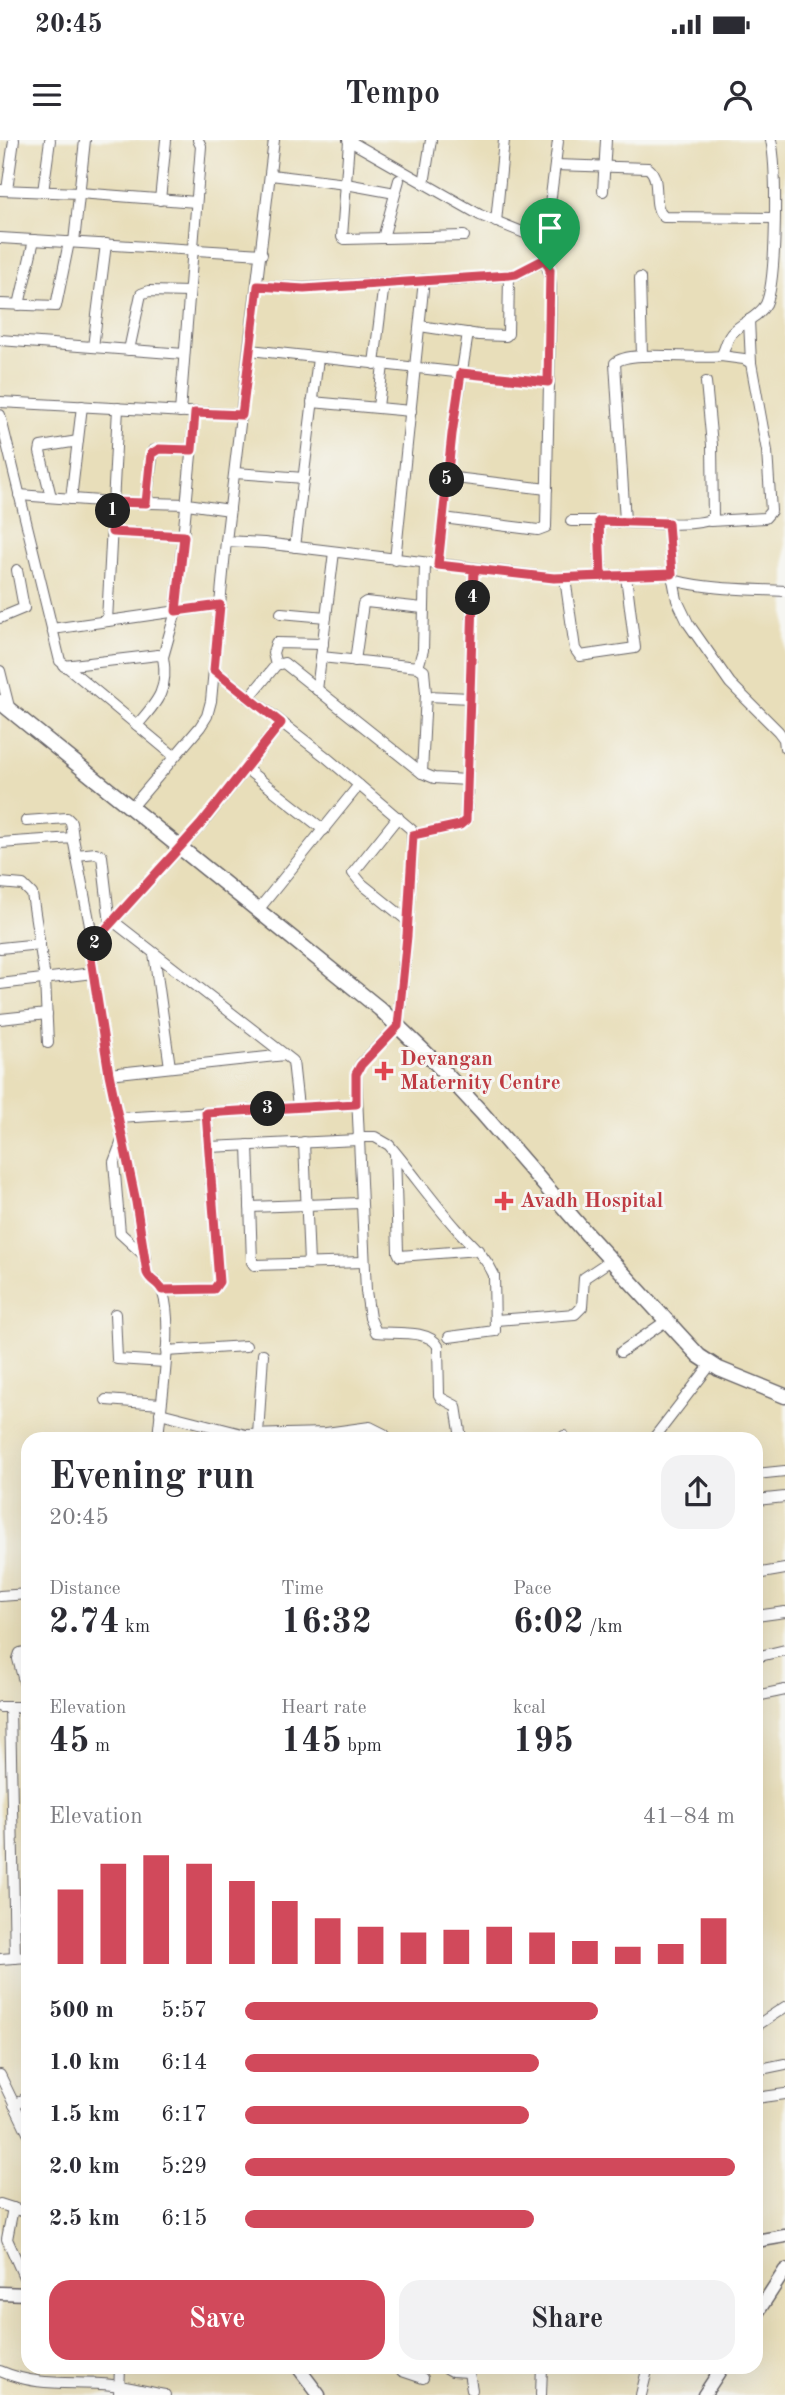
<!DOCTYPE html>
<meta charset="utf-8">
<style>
body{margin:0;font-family:"Old Standard TT",serif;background:#f2f2f3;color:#2b2b33;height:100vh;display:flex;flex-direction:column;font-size:26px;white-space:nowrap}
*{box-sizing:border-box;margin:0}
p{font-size:23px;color:#7c7c81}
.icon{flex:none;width:38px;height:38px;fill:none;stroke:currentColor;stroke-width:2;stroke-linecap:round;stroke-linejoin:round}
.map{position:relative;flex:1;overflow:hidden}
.side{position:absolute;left:21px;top:1292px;width:742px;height:942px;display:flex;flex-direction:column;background:#fff;border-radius:21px;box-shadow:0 7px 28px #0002}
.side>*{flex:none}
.pin{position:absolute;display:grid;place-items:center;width:60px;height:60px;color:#fff;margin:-72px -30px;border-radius:50% 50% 50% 0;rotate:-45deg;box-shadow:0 0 7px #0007}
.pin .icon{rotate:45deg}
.km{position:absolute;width:35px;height:35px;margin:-18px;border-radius:50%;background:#222;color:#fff;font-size:19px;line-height:35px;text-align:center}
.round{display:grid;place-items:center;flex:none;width:74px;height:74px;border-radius:21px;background:#f2f2f3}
.summary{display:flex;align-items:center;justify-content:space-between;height:119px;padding:0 28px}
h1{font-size:38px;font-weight:700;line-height:52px}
.stats{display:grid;grid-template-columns:repeat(3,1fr);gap:10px;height:119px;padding:7px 28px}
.stats div{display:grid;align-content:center}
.stats b{font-size:35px;font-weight:700}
.stats small{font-size:19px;font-weight:400}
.stats p{font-size:19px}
.chart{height:196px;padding:14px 28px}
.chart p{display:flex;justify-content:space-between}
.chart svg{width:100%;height:126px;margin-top:7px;stroke:#d1495b;stroke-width:6}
.primary-button{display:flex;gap:14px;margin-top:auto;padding:14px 28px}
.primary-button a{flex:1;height:80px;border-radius:21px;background:#d1495b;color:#fff;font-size:28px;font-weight:700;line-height:80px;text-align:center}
.primary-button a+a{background:#f2f2f3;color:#2b2b33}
ul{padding:0 28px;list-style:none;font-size:23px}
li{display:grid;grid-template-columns:112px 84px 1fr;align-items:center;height:52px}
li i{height:18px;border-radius:9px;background:#d1495b}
.status{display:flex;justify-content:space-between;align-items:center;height:49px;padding:0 35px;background:#fff;direction:ltr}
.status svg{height:19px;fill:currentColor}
header{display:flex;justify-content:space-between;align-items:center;height:91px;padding:0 28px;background:#fff;font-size:32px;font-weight:700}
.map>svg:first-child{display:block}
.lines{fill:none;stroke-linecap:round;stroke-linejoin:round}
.minor-casing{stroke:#676467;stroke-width:12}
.major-casing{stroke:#676467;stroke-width:15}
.highway-casing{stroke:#676467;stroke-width:17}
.minor{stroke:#fff;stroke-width:10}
.major{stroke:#fff;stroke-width:12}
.highway{stroke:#fff;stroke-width:14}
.route-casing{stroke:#fff;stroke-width:14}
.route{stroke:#d1495b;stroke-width:9}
.health-dot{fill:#e0444e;stroke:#f6f6f2;stroke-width:2.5}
.labels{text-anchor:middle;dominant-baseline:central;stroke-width:6;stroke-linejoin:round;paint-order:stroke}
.health-label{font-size:21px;font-weight:bold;fill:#be3a42;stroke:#f6f6f2;text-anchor:start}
</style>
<div class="status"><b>20:45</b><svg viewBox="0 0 49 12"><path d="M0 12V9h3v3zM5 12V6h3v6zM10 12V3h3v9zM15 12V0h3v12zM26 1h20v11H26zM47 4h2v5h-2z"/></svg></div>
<header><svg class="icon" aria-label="menu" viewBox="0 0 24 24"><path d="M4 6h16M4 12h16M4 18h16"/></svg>Tempo<svg class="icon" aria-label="person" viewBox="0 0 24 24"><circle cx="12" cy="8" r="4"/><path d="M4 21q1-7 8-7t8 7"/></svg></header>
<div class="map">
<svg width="785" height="2255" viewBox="0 0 785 2255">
<rect width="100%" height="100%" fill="#f6f6f2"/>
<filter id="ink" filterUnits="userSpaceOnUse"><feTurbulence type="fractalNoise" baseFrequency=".0143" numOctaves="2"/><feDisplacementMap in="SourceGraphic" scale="14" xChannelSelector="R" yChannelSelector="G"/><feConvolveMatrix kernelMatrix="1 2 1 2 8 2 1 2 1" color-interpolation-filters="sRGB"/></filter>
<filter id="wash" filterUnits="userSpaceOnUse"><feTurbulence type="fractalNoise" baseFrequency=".00686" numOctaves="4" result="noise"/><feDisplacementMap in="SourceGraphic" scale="28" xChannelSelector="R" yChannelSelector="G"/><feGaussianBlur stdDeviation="1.57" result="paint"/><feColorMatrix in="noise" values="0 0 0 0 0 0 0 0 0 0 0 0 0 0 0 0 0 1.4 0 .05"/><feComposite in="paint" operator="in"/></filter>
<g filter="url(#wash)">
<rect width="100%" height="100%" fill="#e8deba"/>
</g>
<g filter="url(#ink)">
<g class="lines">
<defs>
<g id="minor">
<path d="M348,0L480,75L542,100L545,103C543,118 550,131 551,146L546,387L538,390L443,378"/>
<polyline points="349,1 342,97 345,99 464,96"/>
<path d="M555,25L648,28C663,39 650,66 664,77L774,78"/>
<polyline points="271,35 346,44 395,53"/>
<polyline points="424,44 431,0"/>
<polyline points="0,50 79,53 196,62"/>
<polyline points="7,50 14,0"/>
<polyline points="603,51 606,0"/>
<polyline points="43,52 50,0"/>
<polyline points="160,60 166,0"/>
<polyline points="496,82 504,0"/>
<polyline points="0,98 262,114"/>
<polyline points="383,98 399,40"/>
<polyline points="74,102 85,0"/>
<polyline points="545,103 558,1"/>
<polyline points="640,138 642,216"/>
<polyline points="258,146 304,148 501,136 517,134 545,119"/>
<polyline points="0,164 56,166 69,102"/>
<polyline points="19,165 34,100"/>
<polyline points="420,186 479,195 506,196 508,194 509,135"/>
<polyline points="0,200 184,214"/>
<polyline points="93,207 106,104"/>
<polyline points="129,210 141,154 149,151 189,152"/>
<polyline points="250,210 549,242"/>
<polyline points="721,216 744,219 751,223"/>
<polyline points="374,224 384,143"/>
<polyline points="0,262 242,275"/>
<polyline points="312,262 411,271"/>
<polyline points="378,267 383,225"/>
<polyline points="180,272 201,6 198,0"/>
<polyline points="0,275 60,521 174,616"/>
<polyline points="235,333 304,338"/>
<polyline points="447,337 547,349"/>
<polyline points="19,355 113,362 187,364 230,370"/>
<polyline points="51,357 40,312 41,307 78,301"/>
<polyline points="71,359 82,266"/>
<polyline points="146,363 153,311 159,309 192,310"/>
<polyline points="571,381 599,381"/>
<path d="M625,381L615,223C628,209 698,220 721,216C726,209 726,198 733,192C743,182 759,177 766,164C777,140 777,28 771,0"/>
<polyline points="710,381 765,378 771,371 767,311 751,223 749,180"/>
<polyline points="668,383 672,434 677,460 688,483 730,543 778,591 784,599 785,608"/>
<polyline points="112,392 184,396"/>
<polyline points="226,401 264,403 554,438 672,434"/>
<polyline points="295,407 318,218"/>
<polyline points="395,420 424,140"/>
<polyline points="438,425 452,294 468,193"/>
<path d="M601,436L599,381C620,381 700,389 713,378L712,305L706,242"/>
<polyline points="565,438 575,509 580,516 635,508 626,436"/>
<path d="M673,440C710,450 747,449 785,451"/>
<polyline points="281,473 326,477"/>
<polyline points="0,478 24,468 17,430"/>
<polyline points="107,481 118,268"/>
<polyline points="52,489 220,465"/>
<polyline points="163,517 176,471 195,273"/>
<polyline points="321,517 418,527 424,531 426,553 428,556 470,558"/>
<polyline points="355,521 363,464 366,462 423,468"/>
<polyline points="276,525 273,513 276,503 323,504"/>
<path d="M64,526L158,515L163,517C169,550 157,562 137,585"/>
<polyline points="418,527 423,510 425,423"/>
<path d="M214,530L326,617L412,690V718L407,796L398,886L361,924L356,934L366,1151L370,1178L376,1192C394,1194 429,1189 438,1206L439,1255L441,1258L456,1266L461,1298"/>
<polyline points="0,531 10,571"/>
<polyline points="317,550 334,412"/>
<polyline points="249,558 276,525 284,523 422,633 434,638 467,640"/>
<polyline points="245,628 324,690"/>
<polyline points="422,633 426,553"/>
<polyline points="132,667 200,587 207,576 211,561 226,401 274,0"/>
<polyline points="398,677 353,733 362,744 408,781"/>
<polyline points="26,681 67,678 71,682 73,698"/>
<polyline points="413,695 460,685 466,679 474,429"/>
<polyline points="0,703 73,698 94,806"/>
<polyline points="77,715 96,713 102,716 110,784"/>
<polyline points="0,743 23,745 32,754 45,839 48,903"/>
<polyline points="258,770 359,645"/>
<polyline points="113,781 293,921 298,967"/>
<polyline points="0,808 40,804"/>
<polyline points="154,813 170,927"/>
<polyline points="0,844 93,833"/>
<polyline points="0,879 47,874"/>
<polyline points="109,934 285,915"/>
<polyline points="118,978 356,964"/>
<path d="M358,997H375L389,1005C412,1032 432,1061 456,1088C470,1104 485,1115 494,1135L495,1191L449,1197"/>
<polyline points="122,1001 114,1022 120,1093 144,1115"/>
<polyline points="304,1002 309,1124"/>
<polyline points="248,1005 252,1122 254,1125 364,1122"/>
<polyline points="209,1007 358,1000"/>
<polyline points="395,1013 398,1112 400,1116 478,1110"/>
<polyline points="250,1067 361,1063"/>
<polyline points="162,1150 214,1149 219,1142 206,973"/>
<polyline points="115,1174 117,1219 165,1222"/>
<polyline points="496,1180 575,1174 582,1167 584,1138 611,1120"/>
<polyline points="166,1211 246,1206"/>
<polyline points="621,1212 666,1181"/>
<polyline points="106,1260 161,1264"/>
<polyline points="160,1273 246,1295 326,1293 370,1287 384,1294 387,1298"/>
<polyline points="258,1295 263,1214"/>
<polyline points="564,1296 564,1298"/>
<path d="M158,1298C161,1261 174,1187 163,1153C160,1143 151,1142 147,1133L136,1062L109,934L91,819L94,806L102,793L201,685L281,583"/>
<polyline points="654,1298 711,1224"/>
<polyline points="756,1334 785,1331"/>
<polyline points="756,1360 785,1357"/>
<polyline points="756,1434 785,1429"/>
<polyline points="0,1456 28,1454"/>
<polyline points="756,1476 785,1472"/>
<polyline points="28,1511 20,1513 18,1519 28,1556"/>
<polyline points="756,1517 785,1510"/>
<polyline points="756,1556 785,1550"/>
<polyline points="0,1567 17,1567 28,1571"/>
<polyline points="10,1567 15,1818"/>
<polyline points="0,1819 28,1817"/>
<polyline points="756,1886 785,1867"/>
<polyline points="756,1930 785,1924"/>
<polyline points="0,1935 28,1993"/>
<polyline points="756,1958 785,1954"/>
<polyline points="14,1965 28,1957"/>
<polyline points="0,2064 28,2073"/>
<polyline points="13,2068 7,2099 28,2146"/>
<polyline points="401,2226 402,2231 423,2238"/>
<polyline points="443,2226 452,2231 469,2232"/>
<polyline points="468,2227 472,2250"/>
<path d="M0,2231C35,2246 64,2242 101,2244C123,2245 144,2251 165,2255"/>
<polyline points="119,2255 120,2226"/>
<polyline points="541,2255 542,2226"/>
<polyline points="641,2255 648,2226"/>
</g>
<g id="major">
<polyline points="756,2101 785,2096"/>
<polyline points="0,2153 28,2154"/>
<polyline points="756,2175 785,2130"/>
<polyline points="297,2226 319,2255"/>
<polyline points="704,2255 723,2226"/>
</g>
<polyline id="highway" points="0,562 380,869 432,919 482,973 586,1093 699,1216 719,1229 785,1256"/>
</defs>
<use href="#minor" class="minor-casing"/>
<use href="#major" class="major-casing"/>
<use href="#highway" class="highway-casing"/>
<use href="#minor" class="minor"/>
<use href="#major" class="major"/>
<use href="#highway" class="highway"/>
</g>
</g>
<g class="lines" filter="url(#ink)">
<defs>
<path id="route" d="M550,130L545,119L516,134L509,135L304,149L258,146L242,275L195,273L192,310L159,309L151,314L146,363L113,362L112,392L184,396L176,471L220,465L214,530L281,583L201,684L102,793L94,806L91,819L109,934L136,1062L147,1133C150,1141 158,1142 162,1150L214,1149L219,1142L206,973L356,964V934L361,925L398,886L407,796L413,695L460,685L466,680L474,429L554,438L601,436L599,381L668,383L672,434L554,438L438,425L452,294L461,233L548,242L550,130"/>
</defs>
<use href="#route" class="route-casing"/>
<use href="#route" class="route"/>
</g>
<g class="health-dot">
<path d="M380.5 920.5h7v7h7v7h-7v7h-7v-7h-7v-7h7z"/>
<path d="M500.5 1050.5h7v7h7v7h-7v7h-7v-7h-7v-7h7z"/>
</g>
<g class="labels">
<g class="health-label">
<text x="400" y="919">Devangan<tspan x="400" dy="24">Maternity Centre</tspan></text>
<text x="520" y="1061">Avadh Hospital</text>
</g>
</g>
</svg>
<div class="pin" style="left:550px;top:130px;background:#1e9e55"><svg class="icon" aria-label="arrive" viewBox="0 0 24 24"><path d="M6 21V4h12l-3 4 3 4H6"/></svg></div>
<b class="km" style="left:113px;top:371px">1</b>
<b class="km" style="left:95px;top:804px">2</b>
<b class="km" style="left:268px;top:969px">3</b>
<b class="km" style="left:473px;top:458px">4</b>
<b class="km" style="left:447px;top:340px">5</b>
<section class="side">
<div class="summary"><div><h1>Evening run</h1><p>20:45</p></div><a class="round"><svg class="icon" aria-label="share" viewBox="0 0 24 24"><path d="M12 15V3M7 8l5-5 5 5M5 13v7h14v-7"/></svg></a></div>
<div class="stats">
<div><p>Distance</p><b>2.74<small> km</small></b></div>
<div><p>Time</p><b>16:32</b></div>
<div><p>Pace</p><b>6:02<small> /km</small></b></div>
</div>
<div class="stats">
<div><p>Elevation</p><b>45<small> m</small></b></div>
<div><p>Heart rate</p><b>145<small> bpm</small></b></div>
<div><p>kcal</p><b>195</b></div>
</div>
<div class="chart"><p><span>Elevation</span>41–84 m</p>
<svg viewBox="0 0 160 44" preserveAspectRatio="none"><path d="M5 44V18M15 44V9M25 44V6M35 44V9M45 44V15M55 44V22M65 44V28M75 44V31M85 44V33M95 44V32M105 44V31M115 44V33M125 44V36M135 44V38M145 44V37M155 44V28"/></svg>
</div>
<ul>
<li><b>500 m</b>5:57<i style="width:72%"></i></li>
<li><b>1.0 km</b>6:14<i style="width:60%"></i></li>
<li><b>1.5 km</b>6:17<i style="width:58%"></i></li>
<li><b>2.0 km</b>5:29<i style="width:100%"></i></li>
<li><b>2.5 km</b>6:15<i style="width:59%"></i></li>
</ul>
<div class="primary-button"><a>Save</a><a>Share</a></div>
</section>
</div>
